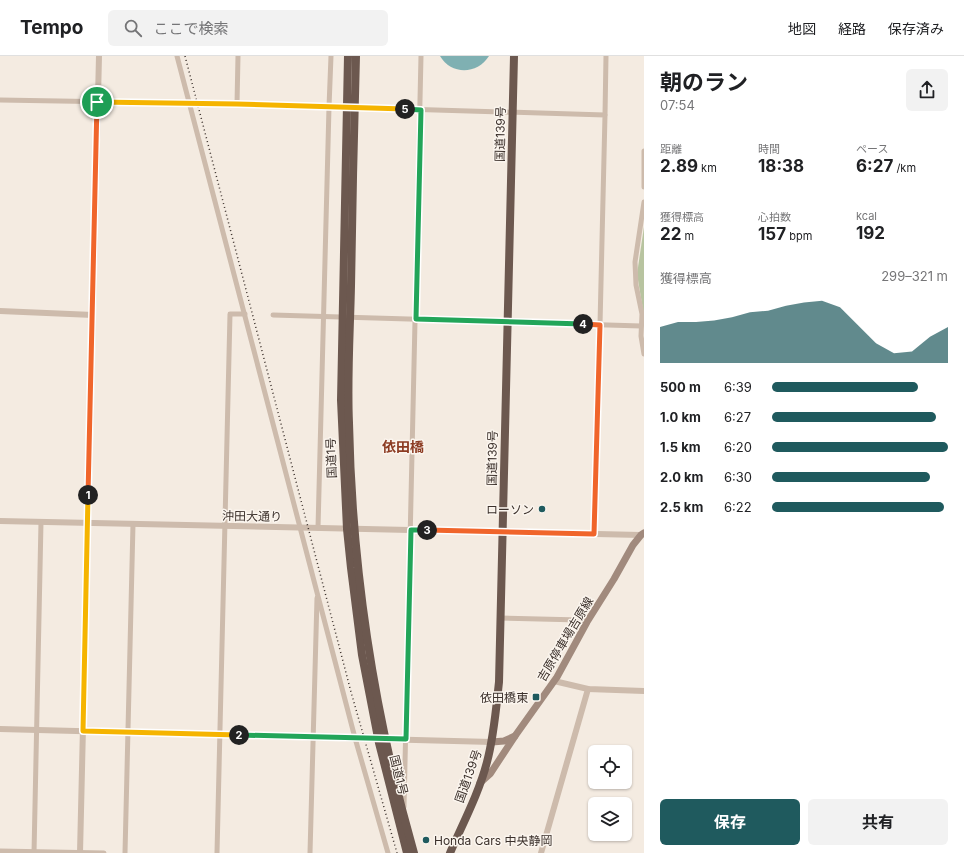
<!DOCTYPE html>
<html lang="ja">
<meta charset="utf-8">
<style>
body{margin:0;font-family:Inter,"Noto Sans JP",sans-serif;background:#f2f2f2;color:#202124;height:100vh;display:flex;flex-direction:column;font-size:15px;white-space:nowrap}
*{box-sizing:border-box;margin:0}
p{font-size:13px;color:#757577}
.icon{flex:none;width:22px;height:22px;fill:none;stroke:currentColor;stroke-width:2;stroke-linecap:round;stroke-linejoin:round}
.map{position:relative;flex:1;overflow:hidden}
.drawer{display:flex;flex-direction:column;background:#fff;width:320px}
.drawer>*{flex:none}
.tools{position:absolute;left:588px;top:689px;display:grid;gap:8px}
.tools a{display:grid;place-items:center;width:44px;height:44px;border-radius:6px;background:#fff;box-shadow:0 1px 3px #0004;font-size:20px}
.pin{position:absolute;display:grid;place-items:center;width:34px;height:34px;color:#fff;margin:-17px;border:2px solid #fff;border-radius:50%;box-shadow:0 1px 4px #0007}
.km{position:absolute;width:20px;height:20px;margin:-10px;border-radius:50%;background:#222;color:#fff;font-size:11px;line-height:20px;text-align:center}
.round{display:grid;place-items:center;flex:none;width:42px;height:42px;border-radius:6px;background:#f2f2f2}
.overview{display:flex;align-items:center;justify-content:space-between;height:68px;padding:0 16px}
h1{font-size:22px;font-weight:700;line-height:30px}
.stats{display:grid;grid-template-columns:repeat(3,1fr);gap:6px;height:68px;padding:4px 16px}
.stats div{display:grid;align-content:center}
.stats b{font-size:17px;font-weight:700}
.stats small{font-size:11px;font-weight:400}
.stats p{font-size:11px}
.chart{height:112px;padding:8px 16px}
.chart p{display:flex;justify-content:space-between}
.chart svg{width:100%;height:72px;margin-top:4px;fill:#1f5a5e;opacity:.7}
.primary-button{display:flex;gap:8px;margin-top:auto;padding:8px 16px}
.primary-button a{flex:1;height:46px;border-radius:6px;background:#1f5a5e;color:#fff;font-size:16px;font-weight:700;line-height:46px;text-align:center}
.primary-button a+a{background:#f2f2f2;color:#202124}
ul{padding:0 16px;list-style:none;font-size:13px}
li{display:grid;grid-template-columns:64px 48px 1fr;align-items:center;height:30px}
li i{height:10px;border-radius:5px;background:#1f5a5e}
header{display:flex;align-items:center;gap:24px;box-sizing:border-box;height:56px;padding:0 20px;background:#fff;border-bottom:1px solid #e0e0e0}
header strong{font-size:19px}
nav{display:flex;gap:22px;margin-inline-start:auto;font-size:14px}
.search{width:280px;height:36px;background:#f2f2f2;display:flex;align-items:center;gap:10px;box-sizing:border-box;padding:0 14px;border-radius:6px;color:#757577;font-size:15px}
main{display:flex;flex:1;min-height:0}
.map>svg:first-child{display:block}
.green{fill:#b8c4a0}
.water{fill:#7fb0b2}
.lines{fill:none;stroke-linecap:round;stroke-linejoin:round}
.minor{stroke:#cdbbac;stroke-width:5}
.tertiary{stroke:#cdbbac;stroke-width:6}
.secondary{stroke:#a18a7d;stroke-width:7}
.trunk{stroke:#6c584f;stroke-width:8}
.rail{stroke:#3b302b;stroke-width:1.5;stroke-dasharray:1 3;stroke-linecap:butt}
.trunk-bridge{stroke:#6c584f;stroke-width:8}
.split-1-casing{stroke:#fff;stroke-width:8}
.split-2-casing{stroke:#fff;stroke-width:8}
.split-3-casing{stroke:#fff;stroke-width:8}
.split-4-casing{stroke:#fff;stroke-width:8}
.split-5-casing{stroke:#fff;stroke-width:8}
.split-6-casing{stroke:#fff;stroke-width:8}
.split-1{stroke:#f0652b;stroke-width:5}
.split-2{stroke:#f5b400;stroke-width:5}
.split-3{stroke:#22a559;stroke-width:5}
.split-4{stroke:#f0652b;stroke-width:5}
.split-5{stroke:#22a559;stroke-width:5}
.split-6{stroke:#f5b400;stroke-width:5}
.poi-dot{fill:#1f5a5e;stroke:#fbf5ee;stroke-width:1.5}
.labels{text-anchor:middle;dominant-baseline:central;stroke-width:3;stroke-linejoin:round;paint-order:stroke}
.street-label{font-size:12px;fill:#3b302b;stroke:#fbf5ee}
.poi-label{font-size:12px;fill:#3b302b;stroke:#fbf5ee;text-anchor:end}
.quarter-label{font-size:14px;font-weight:bold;fill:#8c3b22;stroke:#fbf5ee}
</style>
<header>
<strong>Tempo</strong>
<div class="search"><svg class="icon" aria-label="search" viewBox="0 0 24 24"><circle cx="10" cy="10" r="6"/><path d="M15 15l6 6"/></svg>ここで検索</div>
<nav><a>地図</a><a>経路</a><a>保存済み</a></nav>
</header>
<main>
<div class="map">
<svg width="644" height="797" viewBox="0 0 644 797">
<rect width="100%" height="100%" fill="#f4ebe1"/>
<polygon class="green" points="644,171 644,260 637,218"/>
<path class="water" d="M440,0H489C477,19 451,19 440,0Z"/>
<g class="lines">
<g class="minor">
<polyline points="177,0 355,682 388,797"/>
<polyline points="0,44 237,48 605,59 595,478"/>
<polyline points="237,48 238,0"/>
<polyline points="605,59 606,0"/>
<polyline points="644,95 644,131"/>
<polyline points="644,146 635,206 636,229 642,258 641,280 644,298"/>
<polyline points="273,259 641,270"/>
<polyline points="318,472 329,51 331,0"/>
<polyline points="500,562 581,564 587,566"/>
<polyline points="404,751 421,0"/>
<polyline points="0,795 104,797"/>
<polyline points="34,797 41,466"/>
<polyline points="125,797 133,468"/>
<polyline points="217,797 230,258 245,258"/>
<polyline points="310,797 317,542"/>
</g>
<g class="tertiary">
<polyline points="0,255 93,259"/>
<polyline points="0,465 641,479"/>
<polyline points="554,625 588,633 644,635"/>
<polyline points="0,673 492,686"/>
<polyline points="80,797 99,0"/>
<polyline points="541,797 588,633"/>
</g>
<g class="secondary">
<polyline points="492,686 504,685 515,680 557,621 587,566 614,523 633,489 641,479 644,477"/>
<polyline points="480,727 490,718 515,680"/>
</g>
<path class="trunk" d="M450,797C463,767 479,737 487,706C494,680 496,653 499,626L514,0"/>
<polyline class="rail" points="185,0 351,636 397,797"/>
<g class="trunk-bridge">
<polyline points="348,0 341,344 347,473 351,512 362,599 379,687 407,797"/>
<path d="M356,0C354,77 352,153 351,230C350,276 347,322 349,367C352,512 374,658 414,797"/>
</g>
</g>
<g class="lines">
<defs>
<polyline id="split-1" points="88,439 97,46"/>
<polyline id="split-2" points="88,439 83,675 239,679"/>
<polyline id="split-3" points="239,679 406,683 411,474 427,474"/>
<polyline id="split-4" points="427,474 594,478 600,269 583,268"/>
<polyline id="split-5" points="405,53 421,54 416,263 583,268"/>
<polyline id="split-6" points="97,46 237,48 405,53"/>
</defs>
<use href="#split-1" class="split-1-casing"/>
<use href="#split-2" class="split-2-casing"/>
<use href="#split-3" class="split-3-casing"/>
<use href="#split-4" class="split-4-casing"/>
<use href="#split-5" class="split-5-casing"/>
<use href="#split-6" class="split-6-casing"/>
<use href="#split-1" class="split-1"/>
<use href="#split-2" class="split-2"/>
<use href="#split-3" class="split-3"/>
<use href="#split-4" class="split-4"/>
<use href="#split-5" class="split-5"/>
<use href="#split-6" class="split-6"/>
</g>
<g class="poi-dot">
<circle cx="542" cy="453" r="4"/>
<rect x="532" y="637" width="8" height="8" rx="2"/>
<circle cx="426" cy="784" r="4"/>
</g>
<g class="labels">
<g class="street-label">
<text transform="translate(500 78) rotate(-89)">国道139号</text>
<text transform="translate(331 402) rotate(-92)">国道1号</text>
<text transform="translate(492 402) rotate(-89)">国道139号</text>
<text transform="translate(252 460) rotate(1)">沖田大通り</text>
<text transform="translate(565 583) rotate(-59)">吉原停車場吉原線</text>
<text transform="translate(399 719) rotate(76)">国道1号</text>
<text transform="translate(468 720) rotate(-70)">国道139号</text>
</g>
<g class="poi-label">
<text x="534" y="453">ローソン</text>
<text x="528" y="641">依田橋東</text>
<text x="434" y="784" text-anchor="start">Honda Cars 中央静岡</text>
</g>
<g class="quarter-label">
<text x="403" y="390">依田橋</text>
</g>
</g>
</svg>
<div class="tools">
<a><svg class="icon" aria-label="locate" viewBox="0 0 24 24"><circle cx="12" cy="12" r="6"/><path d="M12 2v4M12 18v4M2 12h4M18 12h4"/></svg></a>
<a><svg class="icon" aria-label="layers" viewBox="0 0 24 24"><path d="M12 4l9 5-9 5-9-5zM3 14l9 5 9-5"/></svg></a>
</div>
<div class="pin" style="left:97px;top:46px;background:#1e9e55"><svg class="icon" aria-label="arrive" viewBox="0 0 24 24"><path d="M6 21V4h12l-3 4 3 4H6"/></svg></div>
<b class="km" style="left:88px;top:439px">1</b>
<b class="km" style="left:239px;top:679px">2</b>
<b class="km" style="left:427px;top:474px">3</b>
<b class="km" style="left:583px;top:268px">4</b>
<b class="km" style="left:405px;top:53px">5</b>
</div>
<section class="drawer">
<div class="overview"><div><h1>朝のラン</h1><p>07:54</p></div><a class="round"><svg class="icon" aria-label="share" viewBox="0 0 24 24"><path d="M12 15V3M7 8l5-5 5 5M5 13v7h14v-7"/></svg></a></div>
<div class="stats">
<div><p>距離</p><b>2.89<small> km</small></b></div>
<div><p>時間</p><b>18:38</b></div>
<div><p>ペース</p><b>6:27<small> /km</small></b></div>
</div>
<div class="stats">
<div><p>獲得標高</p><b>22<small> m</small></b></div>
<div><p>心拍数</p><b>157<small> bpm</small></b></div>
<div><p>kcal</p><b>192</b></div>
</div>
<div class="chart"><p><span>獲得標高</span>299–321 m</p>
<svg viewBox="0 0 160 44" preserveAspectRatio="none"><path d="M0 44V22L10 19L20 19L30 18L40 16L50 13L60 12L70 9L80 7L90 6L100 10L110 21L120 32L130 38L140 37L150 28L160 22V44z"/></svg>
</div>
<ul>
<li><b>500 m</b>6:39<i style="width:83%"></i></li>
<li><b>1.0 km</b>6:27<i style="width:93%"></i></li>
<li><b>1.5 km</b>6:20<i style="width:100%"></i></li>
<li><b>2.0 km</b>6:30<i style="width:90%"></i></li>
<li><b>2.5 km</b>6:22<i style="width:98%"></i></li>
</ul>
<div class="primary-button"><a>保存</a><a>共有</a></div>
</section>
</main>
